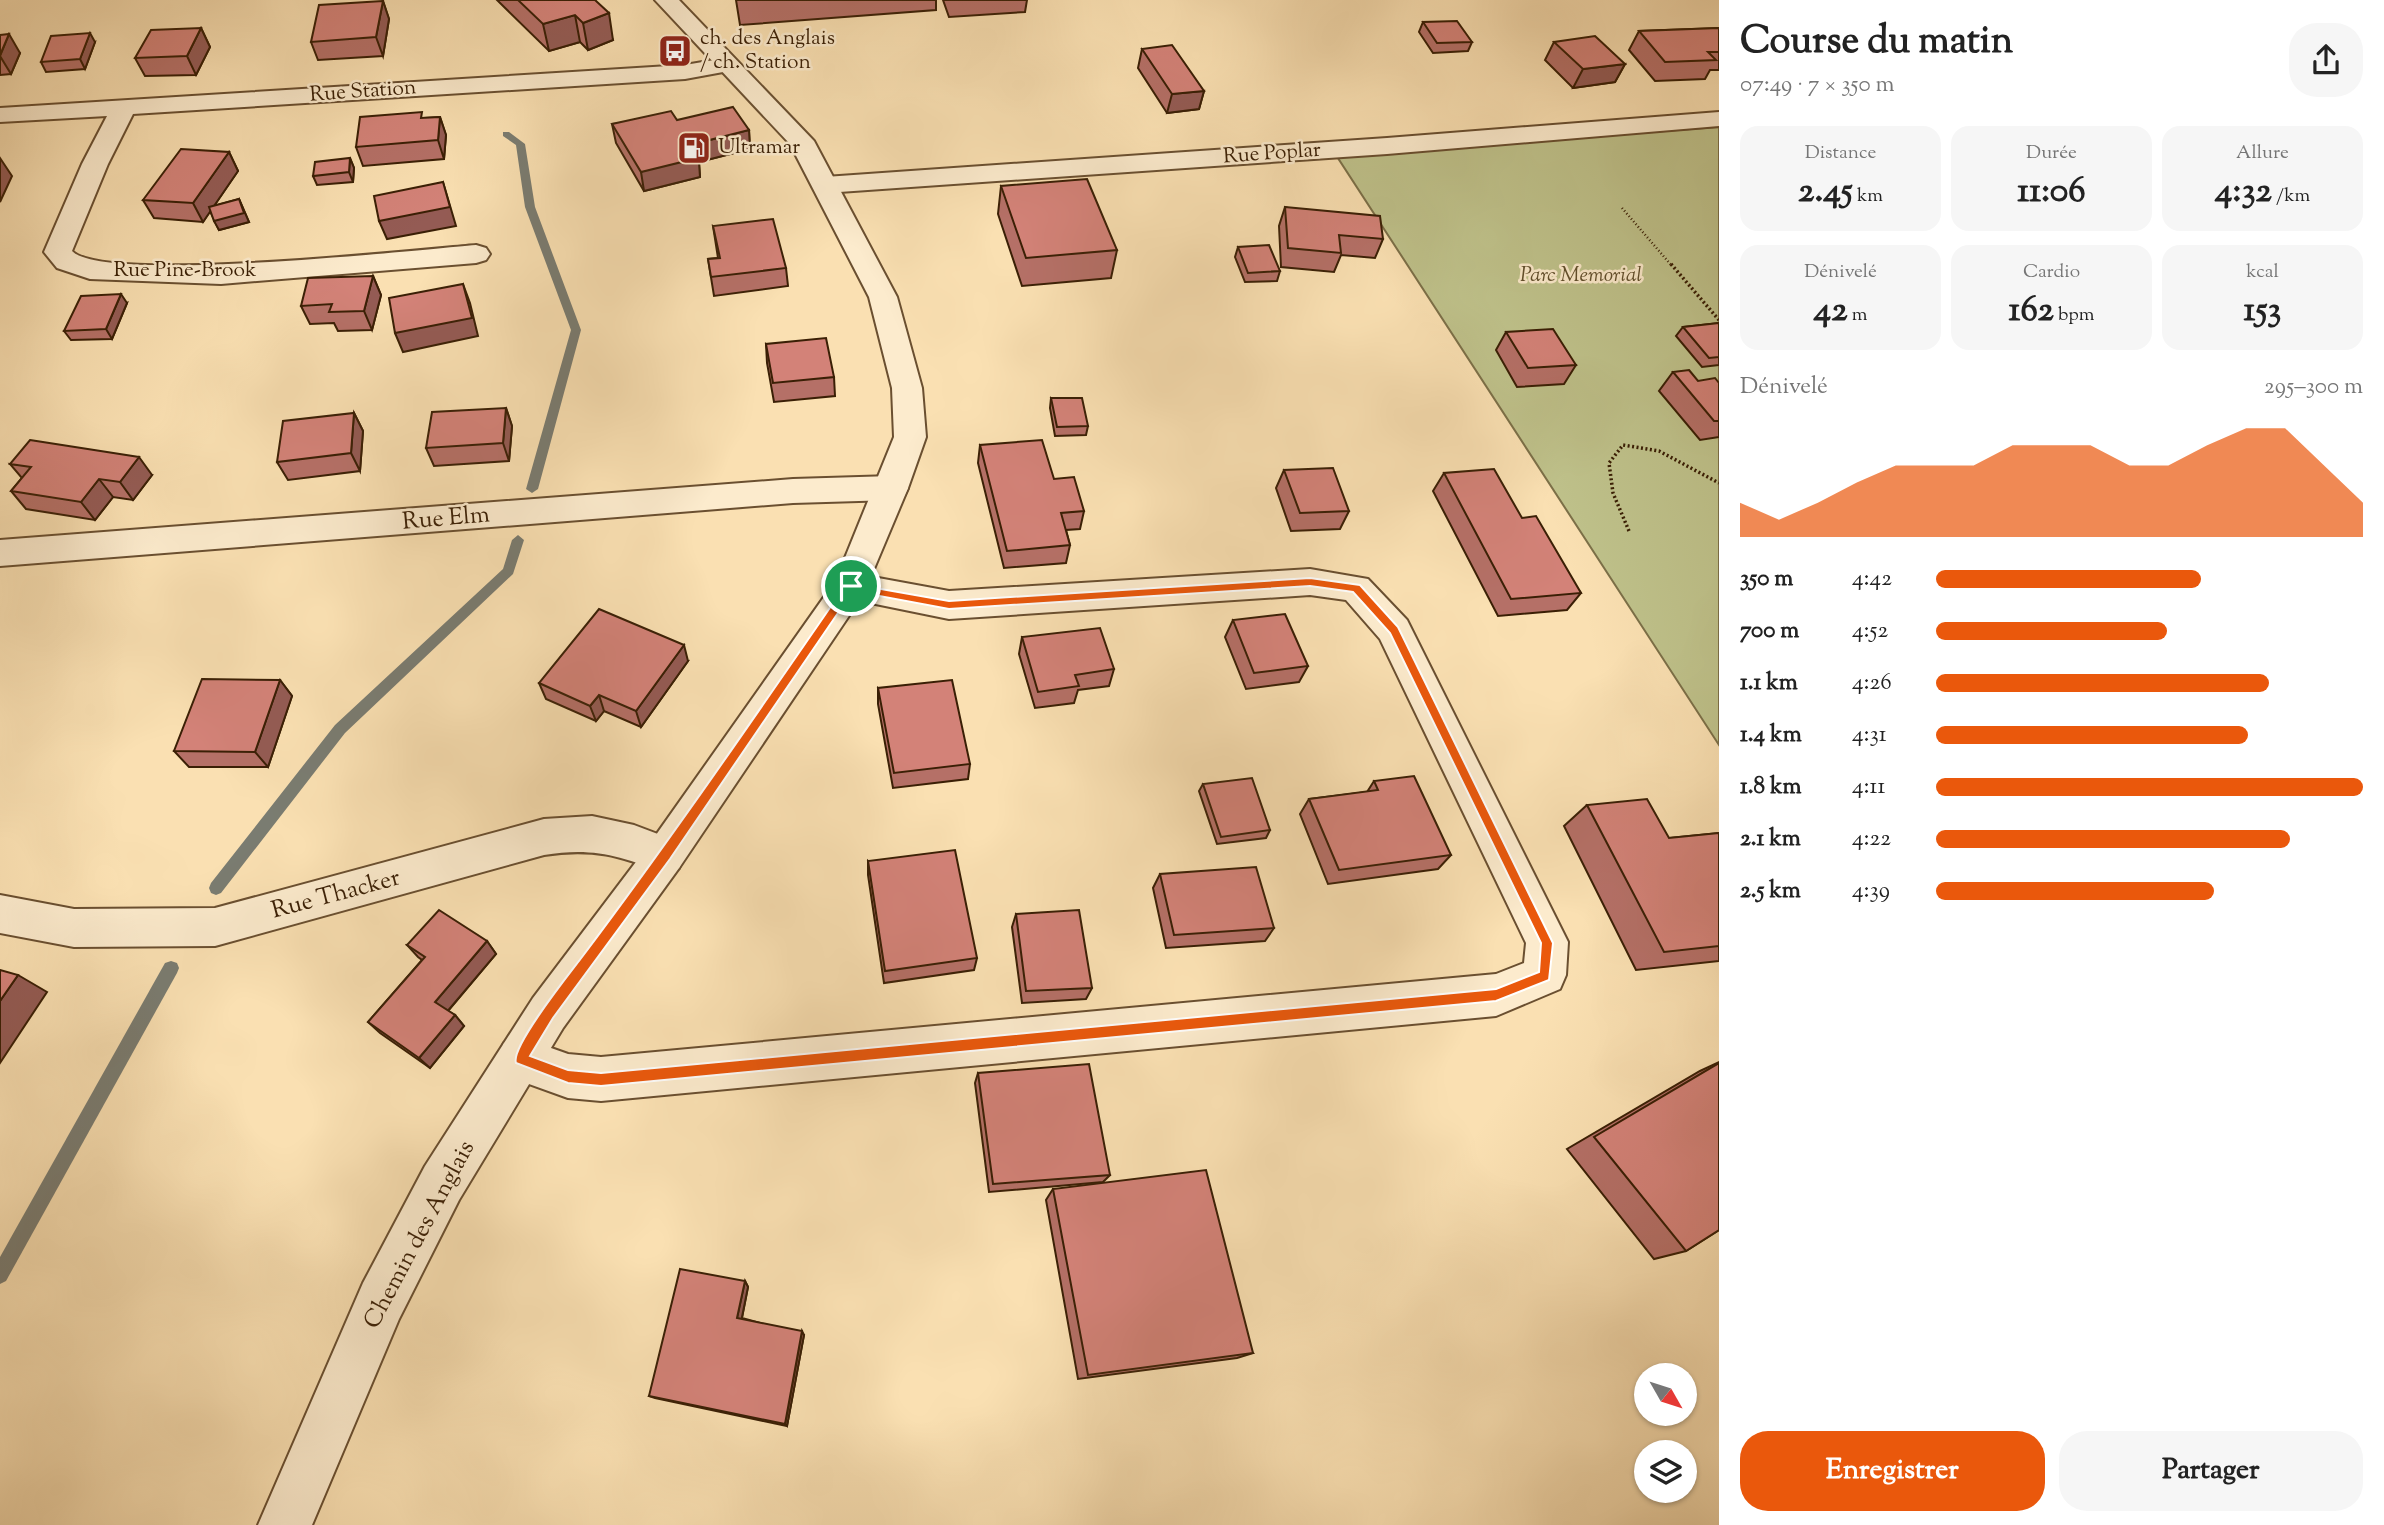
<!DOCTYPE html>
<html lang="fr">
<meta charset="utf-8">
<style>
body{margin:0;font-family:"Sorts Mill Goudy",serif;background:#f6f6f6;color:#222;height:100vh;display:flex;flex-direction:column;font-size:26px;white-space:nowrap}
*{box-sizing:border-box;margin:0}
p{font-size:23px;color:#767676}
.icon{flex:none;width:38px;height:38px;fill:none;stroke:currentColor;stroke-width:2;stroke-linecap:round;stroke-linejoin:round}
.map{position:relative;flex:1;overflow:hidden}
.drawer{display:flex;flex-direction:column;background:#fff;width:665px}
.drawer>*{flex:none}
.needle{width:46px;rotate:129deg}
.tools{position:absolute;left:1634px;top:1363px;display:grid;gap:14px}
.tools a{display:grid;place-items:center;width:63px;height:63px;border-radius:50%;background:#fff;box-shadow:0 2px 5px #0004;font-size:35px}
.pin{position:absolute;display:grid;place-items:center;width:60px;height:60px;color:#fff;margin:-30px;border:4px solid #fff;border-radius:50%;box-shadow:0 2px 7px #0007}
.round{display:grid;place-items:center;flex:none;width:74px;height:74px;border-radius:28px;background:#f6f6f6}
.overview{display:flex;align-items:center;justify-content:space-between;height:119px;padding:0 21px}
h1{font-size:38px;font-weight:800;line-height:52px}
.figures{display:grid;grid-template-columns:repeat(3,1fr);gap:10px;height:119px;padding:7px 21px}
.figures div{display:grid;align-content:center;border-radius:18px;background:#f6f6f6;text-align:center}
.figures b{font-size:35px;font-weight:800}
.figures small{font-size:19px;font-weight:400}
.figures p{font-size:19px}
.chart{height:196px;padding:14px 21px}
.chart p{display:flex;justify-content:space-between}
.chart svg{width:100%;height:126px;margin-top:7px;fill:#ea580c;opacity:.7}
.primary-button{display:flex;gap:14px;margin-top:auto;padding:14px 21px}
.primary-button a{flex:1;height:80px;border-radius:28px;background:#ea580c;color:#fff;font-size:28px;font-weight:800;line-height:80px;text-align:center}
.primary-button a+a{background:#f6f6f6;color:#222}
ul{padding:0 21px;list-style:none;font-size:23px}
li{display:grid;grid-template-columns:112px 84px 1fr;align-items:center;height:52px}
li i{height:18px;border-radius:9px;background:#ea580c}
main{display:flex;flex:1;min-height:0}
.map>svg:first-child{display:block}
.green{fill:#bfc28b;stroke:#7c7048;stroke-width:2}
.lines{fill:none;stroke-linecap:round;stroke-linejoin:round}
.stream{fill:#7a7c71;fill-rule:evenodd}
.minor-casing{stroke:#6a4f30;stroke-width:4}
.tertiary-casing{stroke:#6a4f30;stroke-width:4}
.path-far1{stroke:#3a1f05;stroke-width:2.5;stroke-dasharray:1 2.5;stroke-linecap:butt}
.path{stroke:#3a1f05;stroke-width:3.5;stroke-dasharray:2 2.5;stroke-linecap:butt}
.minor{fill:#fcebcd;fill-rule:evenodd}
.tertiary{fill:#fcebcd;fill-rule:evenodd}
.wall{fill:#b57067;stroke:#3a1f05;stroke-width:2}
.shaded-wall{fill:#945b54;stroke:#3a1f05;stroke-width:2}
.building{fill:#d38278;stroke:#3a1f05;stroke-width:2}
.route{fill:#ea580c;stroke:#fff;stroke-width:2;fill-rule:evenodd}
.labels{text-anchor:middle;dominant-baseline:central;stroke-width:5;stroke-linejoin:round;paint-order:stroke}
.far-poi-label{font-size:21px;fill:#3a1f05;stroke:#fcebcd;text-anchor:start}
.far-street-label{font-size:21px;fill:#3a1f05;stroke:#fcebcd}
.far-park-label{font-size:21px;font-style:italic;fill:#62502d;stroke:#fcebcd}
.street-label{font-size:24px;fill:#3a1f05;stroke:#fcebcd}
</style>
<main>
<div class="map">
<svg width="1719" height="1525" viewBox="0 0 1719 1525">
<rect width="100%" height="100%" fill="#fae0b2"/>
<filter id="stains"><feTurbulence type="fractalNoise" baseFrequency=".00286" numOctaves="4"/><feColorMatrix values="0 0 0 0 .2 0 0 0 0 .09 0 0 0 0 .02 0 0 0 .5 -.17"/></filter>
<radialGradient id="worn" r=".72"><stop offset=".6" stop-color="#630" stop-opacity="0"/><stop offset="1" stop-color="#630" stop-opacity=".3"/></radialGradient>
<polygon class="green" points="1719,127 1719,745 1336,155"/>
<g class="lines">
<g class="stream">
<polygon points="503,132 509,132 525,144 535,207 581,330 538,489 532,493 526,489 571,330 525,207 516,145 503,136"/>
<polygon points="518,535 524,540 513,574 345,733 221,893 216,895 211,893 209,888 211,883 335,725 503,569 512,540"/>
<polygon points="171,961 177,963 179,968 177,973 6,1281 0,1284 0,1257 165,963"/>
</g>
<defs>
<g id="minor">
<path d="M726,58L734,60L738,65L734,70L685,79L133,114L108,164L72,251C103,284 417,250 476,245L486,248L490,254L486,260L476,263L221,284L90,279L57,268L44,252L82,164L107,116L0,122V108L685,65Z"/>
<polygon points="1719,112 1719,126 1387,154 825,193 816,191 812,185 816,179 825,177 1387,138"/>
<polygon points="892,476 904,480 908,488 904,496 892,500 793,503 0,566 0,540 793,479"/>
<polygon points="1310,569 1368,579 1407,620 1568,942 1566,975 1560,989 1496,1016 601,1101 568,1098 504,1075 498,1059 504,1043 520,1037 568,1054 601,1057 1496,974 1524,963 1526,943 1380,639 1346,600 1310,595 949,619 851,599 839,595 834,586 839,577 851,573 949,591"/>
<path d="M592,816L634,825L679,842L685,855L679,868L665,873C620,856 593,847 544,855L215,946L74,947L0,933V895L74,909L215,908L544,819Z"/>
</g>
<polygon id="tertiary" points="655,0 679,0 814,141 897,297 922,388 926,437 908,488 863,595 679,868 563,1028 459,1200 399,1319 312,1525 258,1525 363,1283 425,1166 533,998 651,842 836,580 894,437 892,388 869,297 790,144"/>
</defs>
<use href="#minor" class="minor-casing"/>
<use href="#tertiary" class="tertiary-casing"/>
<polyline class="path-far1" points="1622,208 1672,266"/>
<g class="path">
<polyline points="1671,264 1719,320"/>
<polyline points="1629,531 1613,493 1609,463 1623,445 1659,451 1719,483"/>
</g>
<use href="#minor" class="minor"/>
<use href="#tertiary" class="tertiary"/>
</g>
<g class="wall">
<polygon points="497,0 595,0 613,40 588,50 580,42 549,51"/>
<polygon points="736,0 936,0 936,10 740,25"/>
<polygon points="943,0 1027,0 1025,12 949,17"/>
<polygon points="383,1 389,19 383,56 318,60 311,42"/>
<polygon points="1423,22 1472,42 1468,51 1433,53 1419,32"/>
<polygon points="201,28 210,47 196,75 145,76 135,58"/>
<polygon points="1719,28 1719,70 1710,70 1705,79 1655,81 1629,50 1639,31"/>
<polygon points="0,35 20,53 11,74 0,75"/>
<polygon points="95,42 85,69 46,72 41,62"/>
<polygon points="1554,42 1625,64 1615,82 1573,88 1545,60"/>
<polygon points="1142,49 1204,91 1199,109 1167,113 1138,68"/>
<polygon points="440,117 446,135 444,159 363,166 356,147 424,118"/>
<polygon points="677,120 749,130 750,149 699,162 700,177 644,191 616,143 612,124"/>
<polygon points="229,152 238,171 214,206 239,199 249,222 219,230 210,211 203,222 154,218 143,200"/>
<polygon points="350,158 354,168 353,182 317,185 313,176"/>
<polygon points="1001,186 1117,250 1111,278 1022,286 998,214"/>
<polygon points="1285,207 1383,239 1375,258 1341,255 1334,272 1281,267 1279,226"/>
<polygon points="713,226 786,268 788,286 714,296 708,259 718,258"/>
<polygon points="1238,247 1280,271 1277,281 1245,282 1235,257"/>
<polygon points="373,276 381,295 372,330 338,331 334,323 310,324 301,306"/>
<polygon points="127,303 112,339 71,340 64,331"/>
<polygon points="1719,323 1719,365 1702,367 1676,336 1683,327"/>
<polygon points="1506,332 1576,365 1564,384 1517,387 1496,350"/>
<polygon points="766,344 834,377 835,396 774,402 767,363"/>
<polygon points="1673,372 1698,381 1719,383 1719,437 1700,440 1659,391"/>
<polygon points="1051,398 1088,426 1086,435 1055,436 1050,408"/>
<polygon points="506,408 512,426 509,461 434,466 426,448"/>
<polygon points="354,413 363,431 360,471 288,480 277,462"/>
<polygon points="980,445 1054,479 1084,511 1080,529 1066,530 1070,545 1066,563 1004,568 978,463"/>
<polygon points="10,464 152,475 133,500 113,497 95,520 26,509 11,491 22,478"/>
<polygon points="1284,470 1349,511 1340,529 1291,531 1276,488"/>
<polygon points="1444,473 1522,518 1581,593 1567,610 1498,616 1433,491"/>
<polygon points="1233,620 1308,666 1299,682 1246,689 1225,637"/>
<polygon points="1022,637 1114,669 1109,686 1078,690 1074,703 1035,708 1019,654"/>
<polygon points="688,661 641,727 604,711 596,721 546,699 539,683"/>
<polygon points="280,680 292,696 268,767 189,767 174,751"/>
<polygon points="878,688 970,764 968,779 893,788 878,704"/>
<polygon points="1374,781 1451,855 1438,869 1328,884 1300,814 1309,799 1367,792"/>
<polygon points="1203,784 1270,830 1266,838 1217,844 1199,791"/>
<polygon points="1587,805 1669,838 1719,833 1719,961 1636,970 1564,826"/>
<polygon points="868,861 977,958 974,970 884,983 868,875"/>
<polygon points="1160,874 1274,928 1265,941 1166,948 1153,888"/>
<polygon points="1016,914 1092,988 1086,999 1022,1003 1012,927"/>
<polygon points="487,941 496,954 448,1011 455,1015 464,1026 430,1068 380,1033 368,1022 422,960 418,957 407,945"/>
<polygon points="1719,1062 1719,1230 1686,1251 1654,1259 1567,1149 1700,1071"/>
<polygon points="978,1073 1110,1175 1103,1182 989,1192 975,1083"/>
<polygon points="1053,1189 1253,1353 1237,1358 1078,1379 1046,1200"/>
<polygon points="745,1281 748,1287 742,1318 804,1335 787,1426 655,1398 649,1396"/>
</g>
<g class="shaded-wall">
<polygon points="383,1 389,19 383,56 376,37"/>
<polygon points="609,13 613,40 588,50 583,23"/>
<polygon points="575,15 580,42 549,51 543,24"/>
<polygon points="201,28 210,47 196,75 187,56"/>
<polygon points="90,33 95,42 85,69 80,59"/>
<polygon points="9,34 20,53 11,74 0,56"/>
<polygon points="1625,64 1615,82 1573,88 1583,69"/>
<polygon points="1204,91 1199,109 1167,113 1172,94"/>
<polygon points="440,117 446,135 444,159 438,140"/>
<polygon points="749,130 750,149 699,162 700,177 644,191 641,172 690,145"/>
<polygon points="229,152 238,171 203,222 193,203"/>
<polygon points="0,158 12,176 0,202"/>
<polygon points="350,158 354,168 353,182 349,172"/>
<polygon points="443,182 456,226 387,239 379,221"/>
<polygon points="239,199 249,222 219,230 214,221"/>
<polygon points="373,276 381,295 372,330 364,311"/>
<polygon points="463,284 470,303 478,336 403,352 395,333"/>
<polygon points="121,294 127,303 112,339 106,329"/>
<polygon points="506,408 512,426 509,461 503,443"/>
<polygon points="354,413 363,431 360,471 351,453"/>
<polygon points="139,457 152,475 133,500 120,482"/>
<polygon points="99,479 113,497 95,520 81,502"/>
<polygon points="684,645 688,661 641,727 636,711"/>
<polygon points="280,680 292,696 268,767 255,752"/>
<polygon points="599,695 604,711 596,721 590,706"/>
<polygon points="487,941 496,954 446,1013 435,1002"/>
<polygon points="18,975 47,992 0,1063 0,1001"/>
<polygon points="455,1015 464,1026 430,1068 419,1058"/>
<polygon points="745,1281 748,1287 741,1322 737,1318"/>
<polygon points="802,1331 804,1335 787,1426 785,1424"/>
</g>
<g class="building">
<polygon points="518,0 595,0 609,13 583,23 575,15 543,24"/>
<polygon points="383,1 376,37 311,42 319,5"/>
<polygon points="1457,21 1472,42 1437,43 1423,22"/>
<polygon points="201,28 187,56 135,58 151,30"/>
<polygon points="1719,28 1719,52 1708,52 1716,60 1665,62 1639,31"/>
<polygon points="90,33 80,59 41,62 51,36"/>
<polygon points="9,34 0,55 0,35"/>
<polygon points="1595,36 1625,64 1583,69 1554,42"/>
<polygon points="1172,45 1204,91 1172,94 1142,49"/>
<polygon points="733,107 749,130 690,145 698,158 641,172 612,124 671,111 677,120"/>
<polygon points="422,112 421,118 440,117 438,140 356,147 360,117"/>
<polygon points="181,149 229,152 193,203 143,200"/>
<polygon points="350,158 349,172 313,176 315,162"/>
<polygon points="1087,179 1117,250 1026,258 1001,186"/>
<polygon points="443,182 450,207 379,221 374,196"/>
<polygon points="239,199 244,213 214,221 209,207"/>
<polygon points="1285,207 1380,216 1383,239 1339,235 1341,253 1288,248"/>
<polygon points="773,219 786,268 711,277 708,259 720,258 713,226"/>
<polygon points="1269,245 1280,271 1248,273 1238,247"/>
<polygon points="373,276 364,311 329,312 332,304 301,306 308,278"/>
<polygon points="463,284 472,318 395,333 389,298"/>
<polygon points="121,294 106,329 64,331 81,296"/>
<polygon points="1719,323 1719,357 1709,358 1683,327"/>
<polygon points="1553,329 1576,365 1528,368 1506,332"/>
<polygon points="826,338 834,377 773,383 766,344"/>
<polygon points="1689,370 1698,381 1715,378 1719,383 1719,421 1714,421 1673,372"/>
<polygon points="1051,398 1082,398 1088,426 1057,427"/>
<polygon points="506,408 503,443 426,448 432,412"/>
<polygon points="354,413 351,453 277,462 283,421"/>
<polygon points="30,440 139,457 120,482 99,479 81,502 11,491 31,467 10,464"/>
<polygon points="1042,440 1054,479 1074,477 1084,511 1061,513 1070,545 1007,551 980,445"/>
<polygon points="1333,468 1349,511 1300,513 1284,470"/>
<polygon points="1494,469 1522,518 1536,516 1581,593 1511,599 1444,473"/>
<polygon points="599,609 684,645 636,711 599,695 590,706 539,683"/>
<polygon points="1285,614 1308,666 1254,673 1233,620"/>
<polygon points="1100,628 1114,669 1075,675 1079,686 1038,692 1022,637"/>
<polygon points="202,679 280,680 255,752 174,751"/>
<polygon points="952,680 970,764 894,773 878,688"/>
<polygon points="1414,776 1451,855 1339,870 1309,799 1378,790 1374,781"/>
<polygon points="1252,778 1270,830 1221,837 1203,784"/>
<polygon points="1647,799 1669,838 1719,833 1719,946 1664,952 1587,805"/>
<polygon points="955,850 977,958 885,971 868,861"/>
<polygon points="1256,867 1274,928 1174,935 1160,874"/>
<polygon points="439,910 487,941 435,1002 455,1015 419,1058 368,1022 425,957 407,945"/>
<polygon points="1079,910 1092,988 1026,991 1016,914"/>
<polygon points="0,970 18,975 0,1001"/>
<polygon points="1719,1063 1719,1230 1686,1251 1594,1137"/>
<polygon points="1089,1064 1110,1175 993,1184 978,1073"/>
<polygon points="1206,1170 1253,1353 1088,1375 1053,1189"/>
<polygon points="680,1269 745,1281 737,1318 802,1331 785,1424 649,1396"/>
</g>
<path class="route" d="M1310,578L1360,585L1398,627L1553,943L1549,980L1496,1001L601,1086L568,1083L516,1063C510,1047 570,973 582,957C674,835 760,709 847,583L949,601ZM1310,586L1353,592L1390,633L1541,943L1539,972L1496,989L601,1073L568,1070L530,1056L553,1018L670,859L853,591L949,609Z"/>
<defs>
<symbol id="bus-square" viewBox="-11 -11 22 22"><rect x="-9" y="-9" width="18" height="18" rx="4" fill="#8f2418" stroke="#fcebcd"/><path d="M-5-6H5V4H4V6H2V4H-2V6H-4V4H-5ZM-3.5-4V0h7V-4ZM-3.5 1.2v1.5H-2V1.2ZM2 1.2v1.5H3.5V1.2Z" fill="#fff"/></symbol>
<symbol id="fuel-square" viewBox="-11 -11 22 22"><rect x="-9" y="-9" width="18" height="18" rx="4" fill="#8f2418" stroke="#fcebcd"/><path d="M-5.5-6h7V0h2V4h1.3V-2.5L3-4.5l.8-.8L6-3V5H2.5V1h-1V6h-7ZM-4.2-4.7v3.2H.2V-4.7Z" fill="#fff"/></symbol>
</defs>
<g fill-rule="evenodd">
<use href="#bus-square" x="656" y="32" width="38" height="38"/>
<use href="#fuel-square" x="675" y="129" width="38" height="38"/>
</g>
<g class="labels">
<g class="far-poi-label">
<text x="700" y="39">ch. des Anglais<tspan x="700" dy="24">/ ch. Station</tspan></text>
<text x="718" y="148">Ultramar</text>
</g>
<g class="far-street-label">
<text transform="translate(363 92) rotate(-4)">Rue Station</text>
<text transform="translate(1272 154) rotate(-4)">Rue Poplar</text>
<text x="185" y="271">Rue Pine-Brook</text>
</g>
<g class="far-park-label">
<text x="1581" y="276">Parc Memorial</text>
</g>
<g class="street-label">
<text transform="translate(446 519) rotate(-5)">Rue Elm</text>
<text transform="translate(336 895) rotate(-15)">Rue Thacker</text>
<text transform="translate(420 1235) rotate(-62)">Chemin des Anglais</text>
</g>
</g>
<rect width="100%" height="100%" filter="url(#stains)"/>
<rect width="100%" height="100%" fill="url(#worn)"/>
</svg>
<div class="tools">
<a><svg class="needle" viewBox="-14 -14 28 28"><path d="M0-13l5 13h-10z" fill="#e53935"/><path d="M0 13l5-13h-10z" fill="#767676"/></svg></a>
<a><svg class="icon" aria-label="layers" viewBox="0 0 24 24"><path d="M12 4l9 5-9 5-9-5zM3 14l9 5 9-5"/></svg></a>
</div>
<div class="pin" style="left:851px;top:586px;background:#1e9e55"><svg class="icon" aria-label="arrive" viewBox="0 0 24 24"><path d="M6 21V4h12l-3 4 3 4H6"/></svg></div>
</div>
<section class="drawer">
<div class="overview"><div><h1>Course du matin</h1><p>07:49 · 7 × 350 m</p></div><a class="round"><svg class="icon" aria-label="share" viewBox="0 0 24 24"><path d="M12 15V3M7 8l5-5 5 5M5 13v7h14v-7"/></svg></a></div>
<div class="figures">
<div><p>Distance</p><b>2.45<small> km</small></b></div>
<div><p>Durée</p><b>11:06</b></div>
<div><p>Allure</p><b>4:32<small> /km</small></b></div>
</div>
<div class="figures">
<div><p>Dénivelé</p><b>42<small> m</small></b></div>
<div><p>Cardio</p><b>162<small> bpm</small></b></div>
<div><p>kcal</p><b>153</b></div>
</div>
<div class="chart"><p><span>Dénivelé</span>295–300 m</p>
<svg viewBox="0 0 160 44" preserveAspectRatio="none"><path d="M0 44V32L10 38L20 32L30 25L40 19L50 19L60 19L70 12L80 12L90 12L100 19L110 19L120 12L130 6L140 6L150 19L160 32V44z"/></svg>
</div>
<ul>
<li><b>350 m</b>4:42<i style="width:62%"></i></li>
<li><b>700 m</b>4:52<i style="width:54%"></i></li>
<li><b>1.1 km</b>4:26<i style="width:78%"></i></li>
<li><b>1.4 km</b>4:31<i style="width:73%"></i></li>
<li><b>1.8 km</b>4:11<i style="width:100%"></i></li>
<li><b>2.1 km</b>4:22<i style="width:83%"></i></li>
<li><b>2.5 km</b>4:39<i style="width:65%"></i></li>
</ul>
<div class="primary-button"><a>Enregistrer</a><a>Partager</a></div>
</section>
</main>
